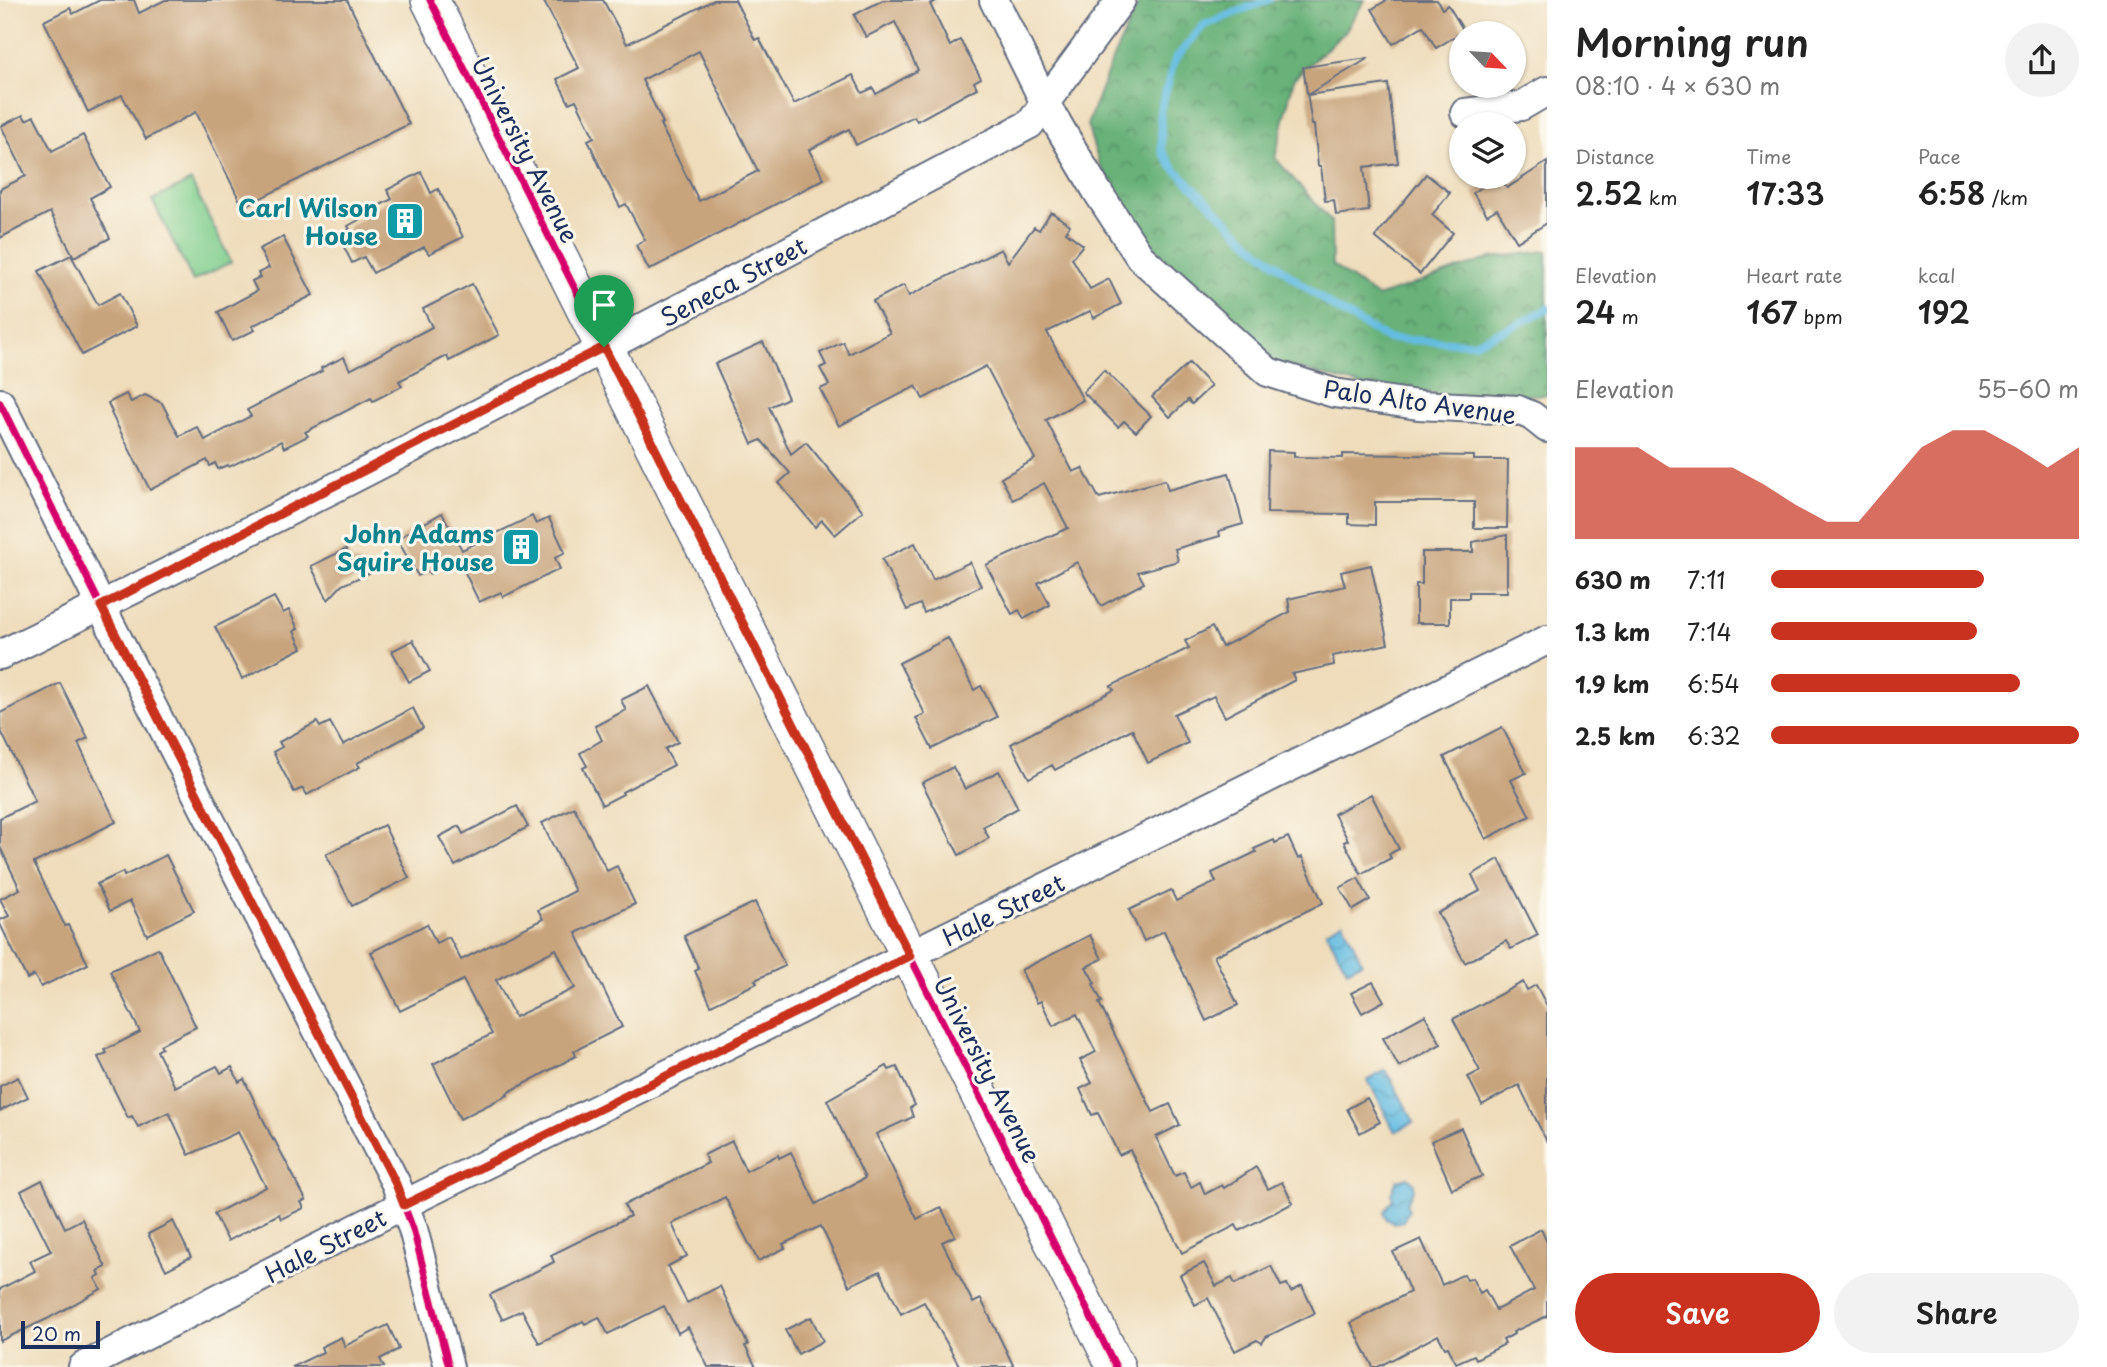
<!DOCTYPE html>
<meta charset="utf-8">
<style>
body{margin:0;font-family:"Playpen Sans",sans-serif;background:#f2f2f2;color:#222;height:100vh;display:flex;flex-direction:column;font-size:26px;white-space:nowrap}
*{box-sizing:border-box;margin:0}
p{font-size:23px;color:#767676}
.icon{flex:none;width:38px;height:38px;fill:none;stroke:currentColor;stroke-width:2;stroke-linecap:round;stroke-linejoin:round}
.map{position:relative;flex:1;overflow:hidden}
.drawer{display:flex;flex-direction:column;background:#fff;width:560px}
.drawer>*{flex:none}
.needle{width:46px;rotate:115deg}
.buttons{position:absolute;left:1449px;top:21px;display:grid;gap:14px}
.buttons a{display:grid;place-items:center;width:77px;height:77px;border-radius:50%;background:#fff;box-shadow:0 2px 5px #0004;font-size:35px}
.scale{position:absolute;left:21px;bottom:18px;width:79px;box-sizing:border-box;padding-left:7px;border:4px solid #1b2f5e;border-top:0;font-size:19px;line-height:24px;white-space:nowrap;color:#1b2f5e;-webkit-text-stroke:5px #fbf7ec;paint-order:stroke}
.pin{position:absolute;display:grid;place-items:center;width:60px;height:60px;color:#fff;margin:-72px -30px;border-radius:50% 50% 50% 0;rotate:-45deg;box-shadow:0 0 7px #0007}
.pin .icon{rotate:45deg}
.round{display:grid;place-items:center;flex:none;width:74px;height:74px;border-radius:37px;background:#f2f2f2}
.headline{display:flex;align-items:center;justify-content:space-between;height:119px;padding:0 28px}
h1{font-size:38px;font-weight:600;line-height:52px}
.metrics{display:grid;grid-template-columns:repeat(3,1fr);gap:10px;height:119px;padding:7px 28px}
.metrics div{display:grid;align-content:center}
.metrics b{font-size:30px;font-weight:600}
.metrics small{font-size:19px;font-weight:400}
.metrics p{font-size:19px}
.chart{height:196px;padding:14px 28px}
.chart p{display:flex;justify-content:space-between}
.chart svg{width:100%;height:126px;margin-top:7px;fill:#c8321e;opacity:.7}
.primary-button{display:flex;gap:14px;margin-top:auto;padding:14px 28px}
.primary-button a{flex:1;height:80px;border-radius:42px;background:#c8321e;color:#fff;font-size:28px;font-weight:600;line-height:80px;text-align:center}
.primary-button a+a{background:#f2f2f2;color:#222}
ul{padding:0 28px;list-style:none;font-size:23px}
li{display:grid;grid-template-columns:112px 84px 1fr;align-items:center;height:52px}
li i{height:18px;border-radius:9px;background:#c8321e}
main{display:flex;flex:1;min-height:0}
.map>svg:first-child{display:block}
.grass{fill:#80ce8d;stroke:#4e7e76;stroke-width:2}
.forest{fill:url(#forest-crowns);stroke:#42706b;stroke-width:2}
.water{fill:url(#water-waves);stroke:#4076a0;stroke-width:2}
.lines{fill:none;stroke-linecap:round;stroke-linejoin:round}
.stream{stroke:#64bce1;stroke-width:8}
.building{fill:#c8a47d;fill-rule:evenodd}
.minor-casing{stroke:#656c7e;stroke-width:32}
.major-casing{stroke:#656c7e;stroke-width:40}
.minor{stroke:#fff;stroke-width:28}
.major{stroke:#fff;stroke-width:37}
.cycleway-casing{stroke:#fbf7ec;stroke-width:11}
.cycleway{stroke:#d6006c;stroke-width:7}
.route-casing{stroke:#fff;stroke-width:14}
.route{stroke:#c8321e;stroke-width:9}
.labels{text-anchor:middle;dominant-baseline:central;stroke-width:6;stroke-linejoin:round;paint-order:stroke}
.street-label{font-size:24px;fill:#1b2f5e;stroke:#fbf7ec}
.culture-label{font-size:24px;font-weight:bold;fill:#0d838f;stroke:#fbf7ec;text-anchor:end}
</style>
<main>
<div class="map">
<svg width="1547" height="1367" viewBox="0 0 1547 1367">
<defs>
<pattern id="forest-crowns" width="20" height="18" patternUnits="userSpaceOnUse" patternTransform="scale(1.75)"><rect width="20" height="18" fill="#68b178"/><path d="M2 6a3 3 0 1 1 6 0M12 15a3 3 0 1 1 6 0" fill="none" stroke="#559066"/></pattern>
<pattern id="water-waves" width="16" height="10" patternUnits="userSpaceOnUse" patternTransform="scale(1.75)"><rect width="16" height="10" fill="#64bce1"/><path d="M0 5q4-4 8 0t8 0" fill="none" stroke="#5299ba"/></pattern>
</defs>
<rect width="100%" height="100%" fill="#fbf7ec"/>
<filter id="ink" filterUnits="userSpaceOnUse"><feTurbulence type="fractalNoise" baseFrequency=".0143" numOctaves="2"/><feDisplacementMap in="SourceGraphic" scale="14" xChannelSelector="R" yChannelSelector="G"/><feConvolveMatrix kernelMatrix="1 2 1 2 8 2 1 2 1" color-interpolation-filters="sRGB"/></filter>
<filter id="wash" filterUnits="userSpaceOnUse"><feTurbulence type="fractalNoise" baseFrequency=".00686" numOctaves="4" result="noise"/><feDisplacementMap in="SourceGraphic" scale="28" xChannelSelector="R" yChannelSelector="G"/><feGaussianBlur stdDeviation="1.57" result="paint"/><feColorMatrix in="noise" values="0 0 0 0 0 0 0 0 0 0 0 0 0 0 0 0 0 1.4 0 .05"/><feComposite in="paint" operator="in"/></filter>
<g filter="url(#wash)">
<rect width="100%" height="100%" fill="#eedcba"/>
<polygon class="grass" points="191,181 231,262 193,281 152,200"/>
<polygon class="forest" points="1140,0 1365,0 1344,33 1294,78 1275,158 1331,221 1332,265 1377,297 1491,258 1547,251 1547,395 1450,395 1364,386 1273,362 1180,278 1140,229 1100,166 1087,125 1113,58"/>
<g class="water">
<polygon points="1343,922 1362,962 1347,970 1326,931"/>
<polygon points="1386,1070 1414,1122 1395,1132 1368,1080"/>
<polygon points="1408,1177 1414,1183 1414,1189 1406,1204 1409,1210 1403,1221 1394,1223 1386,1219 1384,1212 1393,1198 1391,1194 1397,1180"/>
</g>
<g class="lines">
<polyline class="stream" points="1268,0 1204,25 1175,59 1160,111 1162,151 1172,166 1248,241 1290,275 1333,307 1387,339 1474,343 1514,326 1547,309"/>
</g>
<g id="blocks">
<g class="building">
<polygon points="100,0 134,0 139,13 165,0 347,0 409,124 243,207 196,112 146,139 122,95 88,112 44,21 70,8 73,14"/>
<path d="M543,0H603L627,44L714,0H735L755,40L759,38L794,104L853,75L862,93L873,88L876,94L918,70L895,22L866,37L854,15L883,0H938L930,4L950,46L960,40L981,78L974,82L977,88L917,121L914,116L856,145L849,129L809,150L824,179L649,270L636,245L645,240L626,204L620,207L606,180L588,140L594,137L576,100L569,103L557,79L579,68ZM699,51L758,171L699,201L660,124L663,123L642,80Z"/>
<polygon points="1387,0 1437,0 1442,9 1448,5 1464,31 1436,48 1423,26 1393,44 1372,9"/>
<polygon points="1369,58 1307,95 1388,84 1398,163 1364,167 1369,211 1336,215 1334,200 1325,201 1321,166 1318,166 1314,125 1312,125 1303,67"/>
<polygon points="23,115 26,120 34,116 52,151 83,135 110,187 90,198 110,238 74,257 50,212 0,238 0,189 26,176 1,126"/>
<polygon points="1547,162 1547,223 1517,242 1497,209 1487,215 1473,193 1497,177 1507,188"/>
<polygon points="421,172 431,193 438,189 463,237 429,254 424,247 373,273 364,257 352,263 338,235 350,229 348,226 364,217 363,214 392,199 387,190"/>
<polygon points="1426,174 1450,193 1432,215 1453,233 1420,274 1375,237"/>
<polygon points="1051,212 1070,225 1066,232 1083,245 1072,258 1090,289 1109,279 1121,304 1094,318 1090,311 1047,332 1083,400 1046,420 1073,472 1082,468 1099,498 1165,480 1168,490 1229,473 1243,524 1219,531 1220,536 1175,549 1178,561 1138,572 1144,583 1101,606 1077,562 1038,583 1050,605 1024,619 1019,610 1012,614 986,565 1068,528 1044,483 1013,500 1001,478 1035,459 986,366 923,399 916,386 839,426 820,389 829,385 820,368 826,365 820,353 843,342 849,354 890,333 873,301 904,285 909,296 1001,249 1008,262 1034,227 1039,230"/>
<polygon points="283,237 313,295 252,326 255,330 232,341 218,312 257,291 252,281 260,277 258,273 269,268 259,249"/>
<polygon points="71,255 98,305 120,293 137,326 82,355 39,271"/>
<polygon points="472,284 499,335 449,361 447,356 399,381 402,386 373,401 371,398 305,432 308,436 284,448 281,441 229,467 228,465 218,469 215,463 210,466 207,460 150,490 111,413 112,412 108,403 126,394 131,402 145,395 162,403 179,436 197,427 205,440 251,416 247,410 322,371 321,368 344,357 350,370 432,327 423,309"/>
<polygon points="763,342 788,398 769,407 791,454 806,442 863,511 835,535 822,520 815,527 779,483 790,473 761,440 752,444 715,364"/>
<polygon points="1189,363 1211,386 1192,404 1188,400 1170,417 1152,397"/>
<polygon points="1104,370 1151,416 1136,432 1124,421 1118,427 1083,392"/>
<polygon points="1268,451 1294,452 1294,457 1343,458 1343,454 1474,456 1474,460 1508,460 1507,528 1474,528 1474,502 1375,502 1375,525 1349,524 1349,514 1267,513"/>
<polygon points="442,513 462,550 532,516 536,524 549,518 565,552 555,558 560,569 503,597 501,592 479,602 458,558 429,574 427,571 418,576 397,539"/>
<polygon points="1507,535 1507,592 1469,592 1469,598 1450,598 1450,623 1416,623 1416,584 1422,584 1422,552 1473,552 1473,542"/>
<polygon points="915,543 933,580 970,562 981,586 924,613 920,604 907,610 882,559"/>
<polygon points="346,549 351,560 376,570 342,585 328,600 311,566"/>
<polygon points="1371,565 1388,644 1333,656 1334,665 1292,674 1295,680 1225,717 1214,696 1174,714 1188,743 1148,763 1132,729 1055,770 1052,765 1029,778 1011,744 1114,690 1111,686 1189,648 1185,641 1212,627 1222,647 1290,612 1288,599 1345,586 1341,572"/>
<polygon points="274,597 283,613 289,610 298,629 294,631 302,648 242,679 215,627"/>
<polygon points="948,638 974,690 981,686 997,717 932,749 916,718 925,714 899,663"/>
<polygon points="413,640 430,671 409,682 392,651"/>
<polygon points="60,683 88,738 78,743 116,822 34,863 65,926 68,925 88,964 41,987 34,975 27,979 0,924 0,920 9,916 0,899 20,889 0,847 0,818 35,801 0,729 0,713"/>
<polygon points="649,686 678,742 665,749 674,765 622,792 623,794 602,805 583,768 587,766 580,753 602,740 595,726 626,710 621,700"/>
<polygon points="413,708 423,728 357,763 360,767 307,795 303,788 294,792 273,752 282,747 279,742 317,722 320,727 330,722 343,745"/>
<polygon points="1502,727 1526,773 1511,780 1530,816 1486,839 1444,757"/>
<polygon points="953,767 965,789 999,771 1018,808 983,827 989,838 959,855 922,783"/>
<polygon points="1371,794 1399,849 1389,854 1391,858 1361,874 1344,842 1348,840 1334,814"/>
<polygon points="517,806 528,827 455,866 439,837 459,826 463,834"/>
<path d="M574,807L607,871L617,866L635,904L576,933L622,1027L574,1051L576,1056L507,1093L508,1095L460,1119L433,1064L492,1034L463,980L400,1011L371,952L427,924L436,943L449,937L461,960L543,919L538,910L575,891L542,823ZM556,949L575,988L515,1017L496,980Z"/>
<polygon points="384,825 409,878 352,906 326,854"/>
<polygon points="1288,837 1298,859 1302,857 1323,903 1214,956 1238,1005 1206,1021 1164,931 1144,941 1129,910 1171,890 1176,901 1216,882 1212,873 1256,852 1254,849 1274,840 1275,843"/>
<polygon points="166,855 194,911 147,935 130,901 110,911 97,884 123,872 124,876"/>
<polygon points="1499,859 1538,935 1511,949 1506,941 1465,963 1438,913 1480,891 1472,875"/>
<polygon points="1358,878 1370,900 1353,910 1340,888"/>
<polygon points="755,902 785,966 755,980 757,983 711,1005 695,971 699,969 684,936"/>
<polygon points="1090,935 1102,959 1086,967 1095,983 1093,984 1102,1002 1099,1003 1153,1112 1170,1104 1180,1125 1156,1137 1175,1176 1184,1172 1191,1187 1200,1182 1205,1194 1222,1185 1224,1188 1256,1167 1268,1189 1282,1182 1293,1203 1239,1231 1236,1225 1182,1253 1130,1150 1119,1155 1098,1113 1092,1115 1080,1089 1092,1083 1080,1060 1096,1052 1077,1014 1053,1026 1041,1001 1037,1003 1021,970"/>
<polygon points="158,948 196,1027 160,1045 162,1048 157,1051 175,1087 217,1066 221,1073 232,1067 239,1082 244,1079 273,1140 274,1139 306,1200 301,1202 304,1208 281,1219 279,1214 228,1241 214,1214 266,1187 238,1132 189,1155 169,1112 138,1127 132,1116 128,1118 98,1057 107,1053 105,1050 140,1032 110,971"/>
<polygon points="1373,982 1384,1001 1362,1013 1351,993"/>
<polygon points="1523,982 1527,990 1536,985 1547,1006 1547,1142 1519,1085 1482,1105 1468,1077 1480,1071 1453,1019"/>
<polygon points="1425,1015 1441,1044 1399,1067 1383,1038"/>
<polygon points="887,1066 889,1070 897,1067 915,1105 910,1108 913,1117 876,1134 917,1219 941,1207 955,1236 942,1242 973,1303 981,1299 1014,1367 960,1367 924,1302 901,1314 880,1271 849,1286 821,1226 783,1244 785,1248 758,1261 725,1197 672,1224 687,1256 668,1266 687,1303 720,1286 748,1345 745,1346 756,1367 708,1367 688,1327 678,1333 664,1306 608,1334 599,1317 585,1324 583,1321 539,1343 522,1310 502,1319 490,1295 554,1262 551,1255 630,1216 624,1205 708,1163 704,1155 732,1141 746,1171 778,1155 779,1158 791,1152 816,1204 865,1178 827,1100"/>
<polygon points="18,1077 28,1097 0,1111 0,1086"/>
<polygon points="1367,1098 1380,1122 1360,1133 1347,1109"/>
<polygon points="1461,1128 1482,1176 1452,1189 1431,1141"/>
<polygon points="42,1180 65,1228 82,1219 106,1267 98,1271 100,1275 95,1278 101,1289 47,1319 0,1341 0,1289 35,1271 30,1261 51,1251 21,1191"/>
<polygon points="173,1221 191,1257 166,1270 148,1234"/>
<polygon points="1541,1229 1547,1242 1547,1316 1513,1332 1514,1334 1503,1340 1505,1344 1476,1359 1474,1355 1456,1363 1448,1347 1445,1348 1438,1335 1378,1367 1373,1367 1351,1323 1410,1292 1393,1252 1421,1239 1442,1285 1464,1274 1467,1280 1472,1278 1480,1293 1485,1290 1496,1310 1534,1290 1510,1246"/>
<polygon points="1204,1263 1216,1286 1232,1278 1235,1284 1271,1266 1281,1286 1287,1284 1291,1292 1302,1286 1315,1313 1266,1337 1262,1343 1257,1340 1235,1351 1208,1298 1195,1305 1180,1275"/>
<polygon points="811,1317 823,1341 798,1354 785,1330"/>
<polygon points="388,1325 399,1349 380,1359 384,1367 292,1367 323,1352 321,1347 341,1337 345,1346"/>
</g>
</g>
</g>
<g filter="url(#ink)">
<use href="#blocks" fill-opacity="0" stroke="#656c7e" stroke-width="2"/>
<g class="lines">
<defs>
<g id="minor">
<polyline points="1121,0 1045,103 1097,191 1140,257 1268,372 1334,393 1418,405 1518,410 1532,416 1547,428"/>
<polyline points="1465,113 1521,106 1547,91"/>
<polyline points="0,403 111,626 396,1184 413,1229 449,1367"/>
<path d="M0,655C347,486 688,304 1030,124L1045,103L994,0"/>
<polyline points="83,1367 403,1205 1547,640"/>
</g>
<polyline id="major" points="430,0 1116,1367"/>
</defs>
<use href="#minor" class="minor-casing"/>
<use href="#major" class="major-casing"/>
<use href="#minor" class="minor"/>
<use href="#major" class="major"/>
<defs>
<g id="cycleway">
<polyline points="430,0 1116,1367"/>
<polyline points="0,403 111,626 396,1184 413,1229 449,1367"/>
</g>
</defs>
<use href="#cycleway" class="cycleway-casing"/>
<use href="#cycleway" class="cycleway"/>
</g>
</g>
<g class="lines" filter="url(#ink)">
<defs>
<polygon id="route" points="604,347 910,956 404,1205 396,1184 101,606"/>
</defs>
<use href="#route" class="route-casing"/>
<use href="#route" class="route"/>
</g>
<defs>
<symbol id="building-square" viewBox="-11 -11 22 22"><rect x="-9" y="-9" width="18" height="18" rx="4" fill="#0f9aa8" stroke="#fbf7ec"/><path d="M-4-6H4V6H1V3H-1V6H-4ZM-2.5-4.3h1.7v1.8h-1.7ZM.8-4.3h1.7v1.8H.8ZM-2.5-1h1.7V.8h-1.7ZM.8-1h1.7V.8H.8Z" fill="#fff"/></symbol>
</defs>
<g fill-rule="evenodd">
<use href="#building-square" x="383" y="199" width="44" height="44"/>
<use href="#building-square" x="499" y="525" width="44" height="44"/>
</g>
<g class="labels">
<g class="street-label">
<text transform="translate(526 149) rotate(63)">University Avenue</text>
<text transform="translate(733 281) rotate(-28)">Seneca Street</text>
<text transform="translate(1420 401) rotate(8)">Palo Alto Avenue</text>
<text transform="translate(1003 909) rotate(-26)">Hale Street</text>
<text transform="translate(988 1069) rotate(63)">University Avenue</text>
<text transform="translate(325 1245) rotate(-27)">Hale Street</text>
</g>
<g class="culture-label">
<text x="378" y="207">Carl Wilson<tspan x="378" dy="28">House</tspan></text>
<text x="494" y="533">John Adams<tspan x="494" dy="28">Squire House</tspan></text>
</g>
</g>
</svg>
<div class="buttons">
<a><svg class="needle" viewBox="-14 -14 28 28"><path d="M0-13l5 13h-10z" fill="#e53935"/><path d="M0 13l5-13h-10z" fill="#767676"/></svg></a>
<a><svg class="icon" aria-label="layers" viewBox="0 0 24 24"><path d="M12 4l9 5-9 5-9-5zM3 14l9 5 9-5"/></svg></a>
</div>
<div class="scale">20 m</div>
<div class="pin" style="left:604px;top:347px;background:#1e9e55"><svg class="icon" aria-label="arrive" viewBox="0 0 24 24"><path d="M6 21V4h12l-3 4 3 4H6"/></svg></div>
</div>
<section class="drawer">
<div class="headline"><div><h1>Morning run</h1><p>08:10 · 4 × 630 m</p></div><a class="round"><svg class="icon" aria-label="share" viewBox="0 0 24 24"><path d="M12 15V3M7 8l5-5 5 5M5 13v7h14v-7"/></svg></a></div>
<div class="metrics">
<div><p>Distance</p><b>2.52<small> km</small></b></div>
<div><p>Time</p><b>17:33</b></div>
<div><p>Pace</p><b>6:58<small> /km</small></b></div>
</div>
<div class="metrics">
<div><p>Elevation</p><b>24<small> m</small></b></div>
<div><p>Heart rate</p><b>167<small> bpm</small></b></div>
<div><p>kcal</p><b>192</b></div>
</div>
<div class="chart"><p><span>Elevation</span>55–60 m</p>
<svg viewBox="0 0 160 44" preserveAspectRatio="none"><path d="M0 44V12L10 12L20 12L30 19L40 19L50 19L60 25L70 32L80 38L90 38L100 25L110 12L120 6L130 6L140 12L150 19L160 12V44z"/></svg>
</div>
<ul>
<li><b>630 m</b>7:11<i style="width:69%"></i></li>
<li><b>1.3 km</b>7:14<i style="width:67%"></i></li>
<li><b>1.9 km</b>6:54<i style="width:81%"></i></li>
<li><b>2.5 km</b>6:32<i style="width:100%"></i></li>
</ul>
<div class="primary-button"><a>Save</a><a>Share</a></div>
</section>
</main>
